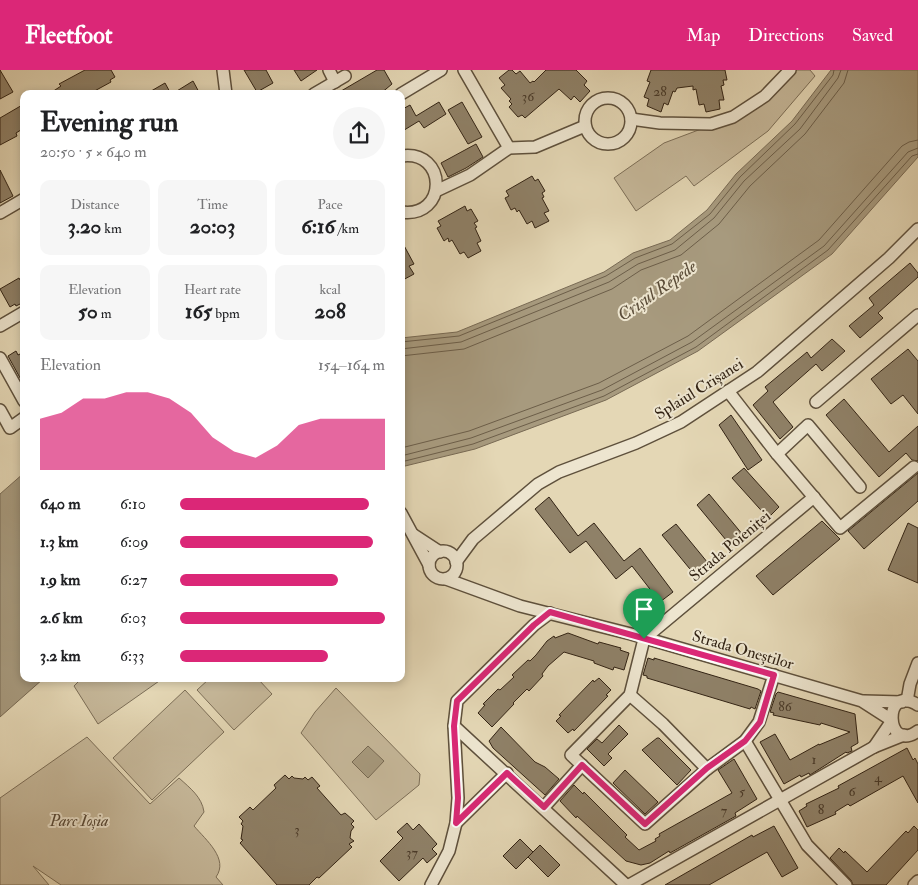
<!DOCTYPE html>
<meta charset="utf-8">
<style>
body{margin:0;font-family:"IM FELL Double Pica",serif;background:#f6f6f6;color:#202124;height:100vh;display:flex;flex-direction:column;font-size:19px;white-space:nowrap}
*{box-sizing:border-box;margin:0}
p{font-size:16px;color:#757577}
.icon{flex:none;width:28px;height:28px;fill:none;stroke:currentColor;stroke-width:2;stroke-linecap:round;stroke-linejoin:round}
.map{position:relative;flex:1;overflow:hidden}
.sheet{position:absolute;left:20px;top:20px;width:385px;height:592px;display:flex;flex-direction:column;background:#fff;border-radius:10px;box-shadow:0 2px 8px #0003}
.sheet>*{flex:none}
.pin{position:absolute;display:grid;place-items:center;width:42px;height:42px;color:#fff;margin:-51px -21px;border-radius:50% 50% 50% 0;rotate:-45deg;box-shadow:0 0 5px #0007}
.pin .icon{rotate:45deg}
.round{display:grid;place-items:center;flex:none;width:52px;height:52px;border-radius:26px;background:#f6f6f6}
.headline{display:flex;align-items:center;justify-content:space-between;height:85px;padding:0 20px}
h1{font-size:28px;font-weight:700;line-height:38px}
.figures{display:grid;grid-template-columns:repeat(3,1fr);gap:8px;height:85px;padding:5px 20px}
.figures div{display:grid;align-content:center;border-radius:10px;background:#f6f6f6;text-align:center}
.figures b{font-size:21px;font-weight:700}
.figures small{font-size:14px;font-weight:400}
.figures p{font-size:14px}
.chart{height:140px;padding:10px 20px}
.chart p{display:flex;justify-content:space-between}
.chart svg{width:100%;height:90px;margin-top:5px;fill:#db2777;opacity:.7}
ul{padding:0 20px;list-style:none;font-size:16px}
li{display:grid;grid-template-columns:80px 60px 1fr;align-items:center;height:38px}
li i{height:12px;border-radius:6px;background:#db2777}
header{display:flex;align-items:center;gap:30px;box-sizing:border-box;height:70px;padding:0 25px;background:#db2777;color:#fff}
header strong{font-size:24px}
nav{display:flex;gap:28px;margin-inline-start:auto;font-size:18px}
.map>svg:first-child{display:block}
.green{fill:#c6b89a;stroke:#7c6e57}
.water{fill:#a79a7e;stroke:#786a54}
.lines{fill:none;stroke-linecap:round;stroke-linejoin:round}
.shore{stroke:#6c5e49;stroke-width:1}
.building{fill:#8f8168;stroke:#322314}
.minor-casing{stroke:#5e503c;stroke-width:14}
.minor{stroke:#ede5cf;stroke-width:11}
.route-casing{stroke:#fff;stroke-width:10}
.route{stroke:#db2777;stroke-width:6}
.labels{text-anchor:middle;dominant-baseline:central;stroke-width:4;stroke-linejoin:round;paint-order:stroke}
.number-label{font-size:14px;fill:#493a29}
.street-label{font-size:16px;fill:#322314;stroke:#ede5cf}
.park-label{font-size:16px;font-style:italic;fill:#574836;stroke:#ede5cf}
.water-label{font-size:18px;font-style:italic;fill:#5b4d39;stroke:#ede5cf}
</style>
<header>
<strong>Fleetfoot</strong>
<nav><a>Map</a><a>Directions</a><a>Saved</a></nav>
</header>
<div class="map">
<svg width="918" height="815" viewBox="0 0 918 815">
<rect width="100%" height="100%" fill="#e4d7b5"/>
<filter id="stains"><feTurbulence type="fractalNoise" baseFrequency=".004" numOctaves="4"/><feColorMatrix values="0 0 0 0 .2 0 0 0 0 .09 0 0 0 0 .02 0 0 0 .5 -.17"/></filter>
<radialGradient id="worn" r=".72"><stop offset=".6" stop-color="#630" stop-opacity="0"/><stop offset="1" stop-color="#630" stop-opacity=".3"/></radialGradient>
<g class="green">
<polygon points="790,0 810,0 815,6 768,61 694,116 686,106 636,141 614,108 664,73 733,47"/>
<polygon points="81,609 162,609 98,654 74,616"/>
<polygon points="209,609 258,609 272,624 234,660 197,620"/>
<polygon points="336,618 420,704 419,715 376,750 301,663 315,642"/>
<polygon points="185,620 224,662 152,730 113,688"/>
<path d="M87,667L150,734L179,708C190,718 202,727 204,742L194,756C206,770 229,789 216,807L223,815H61L33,796L49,815H0V728Z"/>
</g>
<g class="water">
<polygon points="831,0 918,0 918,87 832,184 698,281 606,330 475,379 401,397 401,268 457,262 604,202 633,183 670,170 707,140 736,104 792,51"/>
<polygon points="24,403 24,609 43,609 0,647 0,424"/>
<polygon points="368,676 384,691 368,708 352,692"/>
</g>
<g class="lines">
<g class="shore">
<polyline points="401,272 459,266 606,206 635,188 672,174 710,144 740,107 795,54 833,5 834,0"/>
<polyline points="401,279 461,272 609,212 638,194 675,180 714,148 744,111 800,59 838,8 841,0"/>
<polyline points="401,286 464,279 612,219 641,200 681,185 719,154 750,116 805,64 844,13 848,0"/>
<polyline points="401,378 469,361 599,313 688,266 819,170 902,76 909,72 918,70"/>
<polyline points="401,386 471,368 602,320 692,272 824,176 908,82 918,78"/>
<polyline points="401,392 473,374 604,326 696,277 828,180 912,86 918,84"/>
</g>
</g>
<g class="building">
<polygon points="0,0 13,22 0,29"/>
<polygon points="85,0 111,0 115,7 110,10 111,12 89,24 49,24 61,16 59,14"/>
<polygon points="244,0 266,0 273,13 257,22"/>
<polygon points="294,0 317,0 301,11"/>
<polygon points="377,0 384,0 392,14 380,24 336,24"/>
<polygon points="509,0 512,0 516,4 520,1 530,13 533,11 534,12 546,0 576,0 587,11 584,15 590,21 580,32 574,26 571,30 559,19 525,48 522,45 518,47 509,37 512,34 509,31 511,29 501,18 505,15 499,8"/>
<polygon points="651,0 725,0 727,10 723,10 724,15 721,16 724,30 719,30 720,39 706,42 704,34 699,35 696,19 693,20 693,16 677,18 675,22 673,21 668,35 664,33 661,42 647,36 649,29 644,27 650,12 647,11"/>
<polygon points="193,11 200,24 172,24"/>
<polygon points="165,13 171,24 146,24"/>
<polygon points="439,32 446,44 424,58 419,51 401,62 401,40 410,35 416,46"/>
<polygon points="462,32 482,67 468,74 448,40"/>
<polygon points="24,34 24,58 16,63 17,66 0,75 0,48"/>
<polygon points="476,74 483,87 466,98 448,107 441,93"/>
<polygon points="0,100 13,126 0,133"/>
<polygon points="532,106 535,111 538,109 545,121 542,123 544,127 542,128 549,141 544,143 549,151 535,158 532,151 527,154 519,140 517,142 515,138 511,140 505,128 509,126 506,121"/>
<polygon points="465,136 467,141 471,139 478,151 474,153 477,157 475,158 481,171 477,173 481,181 468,188 464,182 460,184 452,170 449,172 448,168 444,171 437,158 441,156 438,151"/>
<polygon points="401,170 414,194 409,196 414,204 401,211"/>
<polygon points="910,193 918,203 918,207 878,243 883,248 860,268 849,256 874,235 869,228"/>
<polygon points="24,207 24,232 16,236 15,234 10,237 0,219 19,208 20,210"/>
<polygon points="832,269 845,281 822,301 816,294 773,332 793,357 780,369 753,335 768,321 765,317 807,282 811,288"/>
<polygon points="908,279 918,291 918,344 903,325 891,334 871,309"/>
<polygon points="16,281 18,285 20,284 24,292 24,315 8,286"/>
<polygon points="844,329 889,382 918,356 918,391 912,390 906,383 879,407 826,345"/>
<polygon points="731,345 762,390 748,400 719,355"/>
<polygon points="744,398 779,437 768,448 732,408"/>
<polygon points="918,403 918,431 864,479 848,461"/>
<polygon points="709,424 743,465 731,476 697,435"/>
<polygon points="549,427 578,466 594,453 624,491 640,478 673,522 660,532 632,496 616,509 586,471 570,483 535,439"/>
<polygon points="822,451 840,469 773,525 756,506"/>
<polygon points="908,453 918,458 918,513 888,500"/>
<polygon points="676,454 708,493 694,504 662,465"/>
<polygon points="568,563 598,574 599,572 621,578 620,580 629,583 624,600 614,597 613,600 594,593 594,591 564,582 548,596 542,604 543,606 529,621 527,619 513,633 514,634 492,657 478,643 485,635 483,634 498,619 500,620 514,607 512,605 528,590 530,591 536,585 547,571 554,566 555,568"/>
<polygon points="648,588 654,590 654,588 758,619 761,621 755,639 751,637 750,639 647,608 647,606 643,605"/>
<polygon points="599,608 611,620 606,625 608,626 574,661 573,659 568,663 556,651 561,646 559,645 593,610 594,612"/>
<polygon points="778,622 855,644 858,673 851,677 852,681 847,683 846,682 810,705 809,703 801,707 800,705 784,714 760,672 775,664 790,690 819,674 819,675 850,662 821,653 820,655 773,645 774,643 770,642 776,624"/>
<polygon points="619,655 628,664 608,684 612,688 604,696 587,679 597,669 602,673"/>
<polygon points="501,657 535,692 545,697 559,709 545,725 493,678 489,671"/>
<polygon points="657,668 659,668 691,700 677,715 642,680"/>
<polygon points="907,678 913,690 915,688 918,694 918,733 903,706 850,736 848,734 835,742 836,744 807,757 799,741 807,736 806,734 839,718 838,716"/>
<polygon points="734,689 757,729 735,743 736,746 670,783 669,781 650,793 641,795 626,791 577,746 576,748 560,731 574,715 583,724 584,722 627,765 625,767 639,780 656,771 655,769 660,766 659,764 732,723 718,700"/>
<polygon points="625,700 658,732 645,744 613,713"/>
<polygon points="285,705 289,709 292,706 294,708 303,709 305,707 308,710 312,707 320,716 317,718 341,745 345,743 354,751 351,754 354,757 351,761 350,768 354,771 349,774 352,777 319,808 317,807 309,815 277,815 240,773 243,770 241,769 243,756 241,754 243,751 239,747 250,737 253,740 276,718 274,715"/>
<polygon points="407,753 413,760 419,754 437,774 432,779 437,784 427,793 423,788 399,811 380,791 403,768 397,762"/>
<polygon points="774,756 798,798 782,807 767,782 709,815 665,815 752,765 753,767"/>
<polygon points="914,756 918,760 918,780 886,815 853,815 851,810 830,788 839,778 844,783 845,781 867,802 906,761 908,763"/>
<polygon points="520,769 533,782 516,799 503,786"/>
<polygon points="540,775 560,795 548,807 528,787"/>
</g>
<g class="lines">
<defs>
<g id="minor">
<polyline points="223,0 226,24"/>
<polyline points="329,0 335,12"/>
<polyline points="464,0 509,78"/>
<polyline points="314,24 345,6"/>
<polyline points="401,24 441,0"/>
<circle cx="608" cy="51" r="23"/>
<polyline points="631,49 660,53 711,54 733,47 765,26 790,0"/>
<path d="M401,86C448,79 448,149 401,142"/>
<polyline points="436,121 470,105 509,78 535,77 585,56"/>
<polyline points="0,143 24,129"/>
<polyline points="0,256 24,242"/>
<polyline points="0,288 24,331"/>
<polyline points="728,321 777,384 840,458 914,397"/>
<polyline points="816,332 918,245"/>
<polyline points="0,340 10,358 24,348"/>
<polyline points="777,384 808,355 860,417"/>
<polyline points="401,443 429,495"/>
<polyline points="414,465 440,482"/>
<circle cx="443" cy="495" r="14"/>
<polyline points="456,492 473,469 538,414 559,402 636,373 681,352 757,302 889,188 918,159"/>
<polyline points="446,509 520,536 631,564 862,631 890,649"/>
<polyline points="774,605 759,652 745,671 707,699 645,754 571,685 630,625 644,569 814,427"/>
<polyline points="630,625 663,654 707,699"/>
<polyline points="864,631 902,632"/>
<polyline points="907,631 910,614 918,593"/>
<path d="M918,635C882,612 885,685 918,661"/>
<polyline points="454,656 626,815"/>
<polyline points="745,671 807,775 846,815"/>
<polyline points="874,677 891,652"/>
<polyline points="544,737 582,695"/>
<polyline points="456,753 507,703"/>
<polyline points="431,815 449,781 456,753 458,728 454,656 457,631 534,555 550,543"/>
<polyline points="629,815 874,677 904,665"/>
<polyline points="914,815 918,811"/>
</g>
</defs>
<use href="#minor" class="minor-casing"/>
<use href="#minor" class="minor"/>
</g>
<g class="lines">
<defs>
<polygon id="route" points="550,542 774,605 760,652 745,671 707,698 645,754 582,695 544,737 507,703 456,753 458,728 454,656 457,631 534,555"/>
</defs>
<use href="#route" class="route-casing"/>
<use href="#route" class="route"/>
</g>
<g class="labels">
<g class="number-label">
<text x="660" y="21">28</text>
<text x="528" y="26">36</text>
<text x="785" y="636">86</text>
<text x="814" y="689">1</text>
<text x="878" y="707">4</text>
<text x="742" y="721">5</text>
<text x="852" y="721">6</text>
<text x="821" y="739">8</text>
<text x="724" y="740">7</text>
<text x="297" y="759">3</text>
<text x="412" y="782">37</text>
</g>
<g class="street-label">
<text transform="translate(699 319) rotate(-32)">Splaiul Crișanei</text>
<text transform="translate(730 476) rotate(-40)">Strada Poieniței</text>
<text transform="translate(743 580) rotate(16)">Strada Oneștilor</text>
</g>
<g class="park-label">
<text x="79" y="751">Parc Ioșia</text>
</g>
<g class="water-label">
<text transform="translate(657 221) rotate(-35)">Crișul Repede</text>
</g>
</g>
<rect width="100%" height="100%" filter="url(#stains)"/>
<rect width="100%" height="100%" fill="url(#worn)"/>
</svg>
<div class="pin" style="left:644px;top:569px;background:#1e9e55"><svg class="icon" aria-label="arrive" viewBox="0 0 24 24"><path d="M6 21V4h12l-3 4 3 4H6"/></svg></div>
<section class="sheet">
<div class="headline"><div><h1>Evening run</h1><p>20:50 · 5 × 640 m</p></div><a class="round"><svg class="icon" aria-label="share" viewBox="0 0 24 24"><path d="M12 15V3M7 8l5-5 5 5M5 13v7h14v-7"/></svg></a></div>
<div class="figures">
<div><p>Distance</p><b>3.20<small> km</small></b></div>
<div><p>Time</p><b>20:03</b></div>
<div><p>Pace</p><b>6:16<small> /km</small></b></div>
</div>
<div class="figures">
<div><p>Elevation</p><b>50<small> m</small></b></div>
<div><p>Heart rate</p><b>165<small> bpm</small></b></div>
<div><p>kcal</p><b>208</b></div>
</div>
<div class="chart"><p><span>Elevation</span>154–164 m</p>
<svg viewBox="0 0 160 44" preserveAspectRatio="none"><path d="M0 44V19L10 16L20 9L30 9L40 6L50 6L60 9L70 16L80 28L90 35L100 38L110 32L120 22L130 19L140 19L150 19L160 19V44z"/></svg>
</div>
<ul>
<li><b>640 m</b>6:10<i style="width:92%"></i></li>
<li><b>1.3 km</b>6:09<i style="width:94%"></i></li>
<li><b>1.9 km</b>6:27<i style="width:77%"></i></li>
<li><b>2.6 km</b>6:03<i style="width:100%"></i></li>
<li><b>3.2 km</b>6:33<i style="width:72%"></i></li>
</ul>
</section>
</div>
